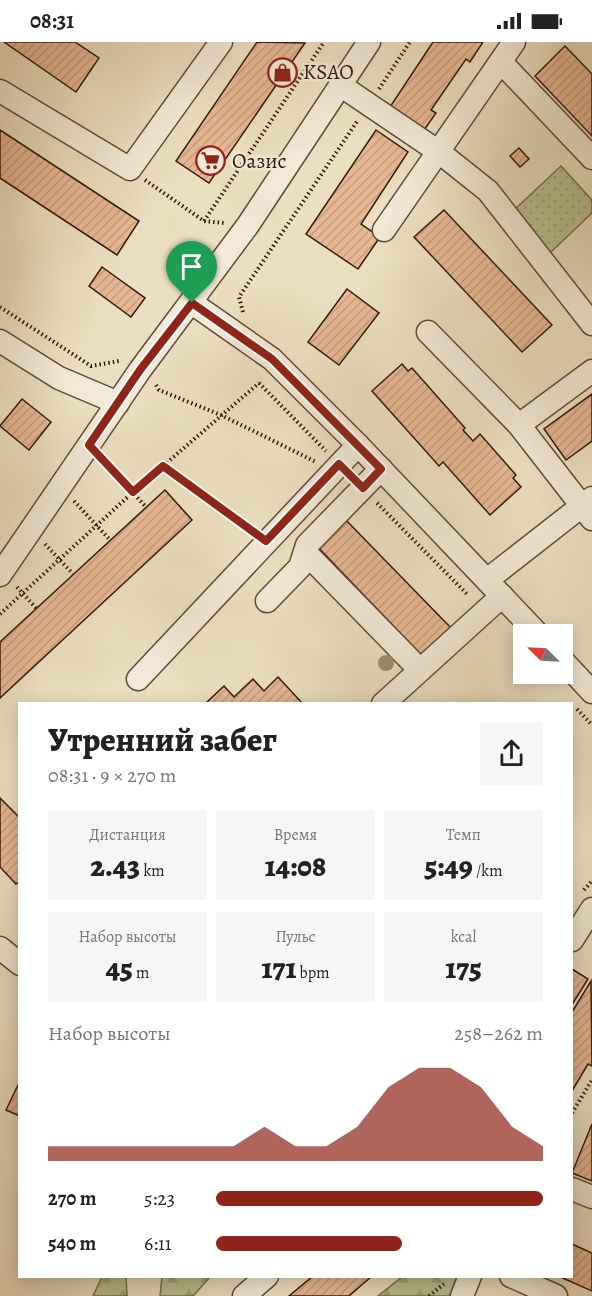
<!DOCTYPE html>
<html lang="ru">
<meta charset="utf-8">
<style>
body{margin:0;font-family:Alegreya,serif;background:#f6f6f6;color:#222;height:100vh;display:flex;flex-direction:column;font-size:22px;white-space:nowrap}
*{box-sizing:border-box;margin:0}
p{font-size:20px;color:#767676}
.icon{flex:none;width:33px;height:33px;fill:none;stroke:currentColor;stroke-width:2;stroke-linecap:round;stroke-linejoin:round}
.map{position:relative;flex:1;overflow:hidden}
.sheet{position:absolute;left:18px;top:660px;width:555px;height:576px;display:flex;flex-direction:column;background:#fff;border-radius:0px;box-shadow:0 3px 15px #0003}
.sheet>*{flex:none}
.needle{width:39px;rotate:294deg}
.controls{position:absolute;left:513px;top:582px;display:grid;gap:12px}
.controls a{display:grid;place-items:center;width:60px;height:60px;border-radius:0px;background:#fff;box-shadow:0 3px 15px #0003;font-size:30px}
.pin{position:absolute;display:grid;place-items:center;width:51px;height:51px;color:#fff;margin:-62px -26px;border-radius:50% 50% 50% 0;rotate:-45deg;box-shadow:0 0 6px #0007}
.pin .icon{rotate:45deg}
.round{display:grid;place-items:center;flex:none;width:63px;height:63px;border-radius:0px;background:#f6f6f6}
.summary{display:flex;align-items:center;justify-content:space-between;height:102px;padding:0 30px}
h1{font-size:33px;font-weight:800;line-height:45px}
.metrics{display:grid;grid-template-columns:repeat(3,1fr);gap:9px;height:102px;padding:6px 30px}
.metrics div{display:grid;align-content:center;border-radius:0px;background:#f6f6f6;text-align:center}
.metrics b{font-size:30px;font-weight:800}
.metrics small{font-size:16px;font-weight:400}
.metrics p{font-size:16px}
.chart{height:168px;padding:12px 30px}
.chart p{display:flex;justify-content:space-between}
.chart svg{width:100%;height:108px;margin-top:6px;fill:#8f2418;opacity:.7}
ul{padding:0 30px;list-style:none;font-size:20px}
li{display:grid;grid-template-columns:96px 72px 1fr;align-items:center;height:45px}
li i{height:15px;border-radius:8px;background:#8f2418}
.status{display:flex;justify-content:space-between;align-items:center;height:42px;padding:0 30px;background:#fff;direction:ltr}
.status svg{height:16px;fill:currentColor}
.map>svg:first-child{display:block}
.forest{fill:url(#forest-firs);stroke:#766c4f;stroke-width:1.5}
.park{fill:url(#park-dots);stroke:#766c4f;stroke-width:1.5}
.building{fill:url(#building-hatch);stroke:#33180c;stroke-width:1.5}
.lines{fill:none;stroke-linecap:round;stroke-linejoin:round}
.minor-casing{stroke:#614a39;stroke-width:25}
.path{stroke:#33180c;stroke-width:4;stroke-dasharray:1.5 3;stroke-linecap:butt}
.minor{stroke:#f2ead7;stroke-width:22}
.tree{fill:#9c8e73}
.route-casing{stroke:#fff;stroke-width:12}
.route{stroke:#8f2418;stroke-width:8}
.labels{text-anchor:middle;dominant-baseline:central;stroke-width:5;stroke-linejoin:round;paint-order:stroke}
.poi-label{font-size:21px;fill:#33180c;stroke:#f2ead7;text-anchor:start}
</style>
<div class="status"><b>08:31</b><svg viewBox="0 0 49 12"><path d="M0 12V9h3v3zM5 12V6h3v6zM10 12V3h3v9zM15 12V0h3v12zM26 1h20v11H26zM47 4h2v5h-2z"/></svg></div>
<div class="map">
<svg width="592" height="1254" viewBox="0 0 592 1254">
<defs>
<pattern id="forest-firs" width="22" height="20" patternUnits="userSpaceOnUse" patternTransform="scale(1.5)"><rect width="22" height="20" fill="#b8c192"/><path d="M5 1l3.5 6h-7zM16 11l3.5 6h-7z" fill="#9fa57d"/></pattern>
<pattern id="park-dots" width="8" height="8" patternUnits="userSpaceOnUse" patternTransform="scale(1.5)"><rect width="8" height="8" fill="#b8c192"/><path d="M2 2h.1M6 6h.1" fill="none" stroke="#9fa57d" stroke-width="1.8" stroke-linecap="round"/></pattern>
<pattern id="building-hatch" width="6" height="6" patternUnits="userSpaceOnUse" patternTransform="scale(1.5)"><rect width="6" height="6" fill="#e6b793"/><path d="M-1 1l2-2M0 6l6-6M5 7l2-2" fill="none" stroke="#c69d7e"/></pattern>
</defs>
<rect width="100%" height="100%" fill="#ebdfc1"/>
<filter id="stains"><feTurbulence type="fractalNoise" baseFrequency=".00333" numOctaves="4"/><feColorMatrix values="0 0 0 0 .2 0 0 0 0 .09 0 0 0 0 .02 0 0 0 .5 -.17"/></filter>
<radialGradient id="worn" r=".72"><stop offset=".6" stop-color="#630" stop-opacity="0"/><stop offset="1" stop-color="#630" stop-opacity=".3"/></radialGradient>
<g class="forest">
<polygon points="102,1235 126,1235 127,1254 93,1254"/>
<polygon points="162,1235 162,1234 210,1235 193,1254 160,1254"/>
<polygon points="402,1235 465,1235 456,1254 378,1254"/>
</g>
<polygon class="park" points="561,124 592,158 592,171 550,211 512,170"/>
<g class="building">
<polygon points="4,0 75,0 99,16 76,50"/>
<polygon points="257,0 305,1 209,141 176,119"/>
<polygon points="433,0 483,0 470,20 466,17 431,68 436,71 422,91 388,68"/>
<polygon points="565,4 592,32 592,94 535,34"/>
<polygon points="0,88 139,179 117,213 0,136"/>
<polygon points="376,88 408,110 361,182 380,195 358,227 306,192"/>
<polygon points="519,106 529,117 520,125 510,114"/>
<polygon points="444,168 552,283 522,310 414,195"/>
<polygon points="102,225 145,256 131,275 89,244"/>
<polygon points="347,247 379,271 339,323 308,300"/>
<polygon points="402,322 408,329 412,326 465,386 463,388 473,399 480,392 516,433 513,436 521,445 490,473 443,420 439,424 372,349"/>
<polygon points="592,352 592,399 566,418 544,387"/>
<polygon points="22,357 51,380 29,408 0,384"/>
<polygon points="165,448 192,478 0,656 0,600"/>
<polygon points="342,474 452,587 423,615 314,501"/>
<polygon points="278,635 303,662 205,662 224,644 234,655 253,637 264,649"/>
<polygon points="0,756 20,776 20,839 16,842 0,825"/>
<polygon points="572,927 588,937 573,961 572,960"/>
<polygon points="591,939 592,1024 588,1022 572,1049 572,970"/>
<polygon points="20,1039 20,1074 6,1068"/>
<polygon points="592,1082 592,1139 572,1131"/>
<polygon points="572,1202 592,1211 592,1249 558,1234 572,1234"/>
<polygon points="313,1234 372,1234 349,1254 289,1254"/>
</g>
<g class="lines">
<defs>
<g id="minor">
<polyline points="501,20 592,116"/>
<polyline points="340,43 439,110 488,149 592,282"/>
<polyline points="0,49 130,127 221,0"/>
<polyline points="384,188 514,0"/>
<polyline points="192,261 272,317 358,403 538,592"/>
<polyline points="428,290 519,383 592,477"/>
<polyline points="0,299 59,336 118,361"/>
<polyline points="519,383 592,329"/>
<polyline points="306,511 420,628"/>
<polyline points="0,533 140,328 248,183 369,0"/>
<polyline points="487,538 592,456"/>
<polyline points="267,559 300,525 307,503 381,427"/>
<polyline points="562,618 592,650"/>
<polyline points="138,637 358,403"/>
<polyline points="383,662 502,554"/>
<polyline points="572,898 592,867"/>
<polyline points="0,906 20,922"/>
<polyline points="572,1147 592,1155"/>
<polyline points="511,1234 556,1254"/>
<polyline points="244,1254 267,1234"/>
<polyline points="462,1254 470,1234"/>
</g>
</defs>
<use href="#minor" class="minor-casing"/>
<g class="path">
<polyline points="379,47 410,0"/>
<polyline points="145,138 204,179 224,181"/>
<polyline points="204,179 324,0"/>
<polyline points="0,265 91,324 119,319"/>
<polyline points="243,270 239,255 358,78"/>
<polyline points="259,341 326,409"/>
<polyline points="156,343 159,348 221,373 316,420"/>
<polyline points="104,419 146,465"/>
<polyline points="163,424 251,488"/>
<polyline points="74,459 110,498"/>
<polyline points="377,461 467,552"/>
<polyline points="45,502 73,532"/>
<polyline points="17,545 36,566"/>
<polyline points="0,572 133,450 259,341"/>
<polyline points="0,599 0,600"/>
<polyline points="577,667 592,683"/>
<polyline points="584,848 592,839"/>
<polyline points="572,1071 592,1038"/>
<polyline points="429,1254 444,1242"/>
</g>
<use href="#minor" class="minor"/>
</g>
<circle class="tree" cx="386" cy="621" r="8"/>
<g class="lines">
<defs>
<polygon id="route" points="192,261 272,317 381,427 363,446 339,422 266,499 163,424 133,450 89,403 140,328"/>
</defs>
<use href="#route" class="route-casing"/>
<use href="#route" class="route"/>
</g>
<defs>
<symbol id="shop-ring" viewBox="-11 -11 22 22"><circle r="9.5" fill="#f2ead7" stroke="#8f2418" stroke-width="1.5"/><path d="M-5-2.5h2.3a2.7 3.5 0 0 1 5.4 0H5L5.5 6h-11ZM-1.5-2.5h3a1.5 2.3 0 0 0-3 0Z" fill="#8f2418"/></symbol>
<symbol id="supermarket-ring" viewBox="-11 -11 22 22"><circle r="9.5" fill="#f2ead7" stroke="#8f2418" stroke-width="1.5"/><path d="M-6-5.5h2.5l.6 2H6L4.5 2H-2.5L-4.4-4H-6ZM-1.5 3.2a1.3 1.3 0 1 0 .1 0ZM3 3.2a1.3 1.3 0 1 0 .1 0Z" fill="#8f2418"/></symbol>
</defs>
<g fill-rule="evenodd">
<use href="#shop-ring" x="266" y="14" width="33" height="33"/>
<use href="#supermarket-ring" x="194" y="102" width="33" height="33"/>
</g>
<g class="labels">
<g class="poi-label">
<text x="303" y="30">KSAO</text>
<text x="232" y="119">Оазис</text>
</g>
</g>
<rect width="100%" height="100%" filter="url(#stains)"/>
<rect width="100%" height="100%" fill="url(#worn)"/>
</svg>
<div class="controls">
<a><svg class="needle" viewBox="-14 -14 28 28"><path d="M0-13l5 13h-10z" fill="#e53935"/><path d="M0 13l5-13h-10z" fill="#767676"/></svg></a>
</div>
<div class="pin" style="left:192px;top:261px;background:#1e9e55"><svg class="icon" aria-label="arrive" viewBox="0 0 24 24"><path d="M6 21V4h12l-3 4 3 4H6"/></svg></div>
<section class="sheet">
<div class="summary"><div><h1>Утренний забег</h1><p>08:31 · 9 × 270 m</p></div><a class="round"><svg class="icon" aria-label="share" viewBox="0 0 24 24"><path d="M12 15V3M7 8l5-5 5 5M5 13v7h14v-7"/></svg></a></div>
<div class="metrics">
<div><p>Дистанция</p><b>2.43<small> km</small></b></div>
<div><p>Время</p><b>14:08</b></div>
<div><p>Темп</p><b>5:49<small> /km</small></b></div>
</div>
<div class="metrics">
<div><p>Набор высоты</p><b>45<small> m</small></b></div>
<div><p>Пульс</p><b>171<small> bpm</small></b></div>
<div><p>kcal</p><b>175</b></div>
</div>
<div class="chart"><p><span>Набор высоты</span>258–262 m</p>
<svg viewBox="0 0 160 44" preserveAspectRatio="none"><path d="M0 44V38L10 38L20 38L30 38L40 38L50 38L60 38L70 30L80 38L90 38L100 30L110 14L120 6L130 6L140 14L150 30L160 38V44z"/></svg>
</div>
<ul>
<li><b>270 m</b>5:23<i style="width:100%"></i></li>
<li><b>540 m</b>6:11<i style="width:57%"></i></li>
</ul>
</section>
</div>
